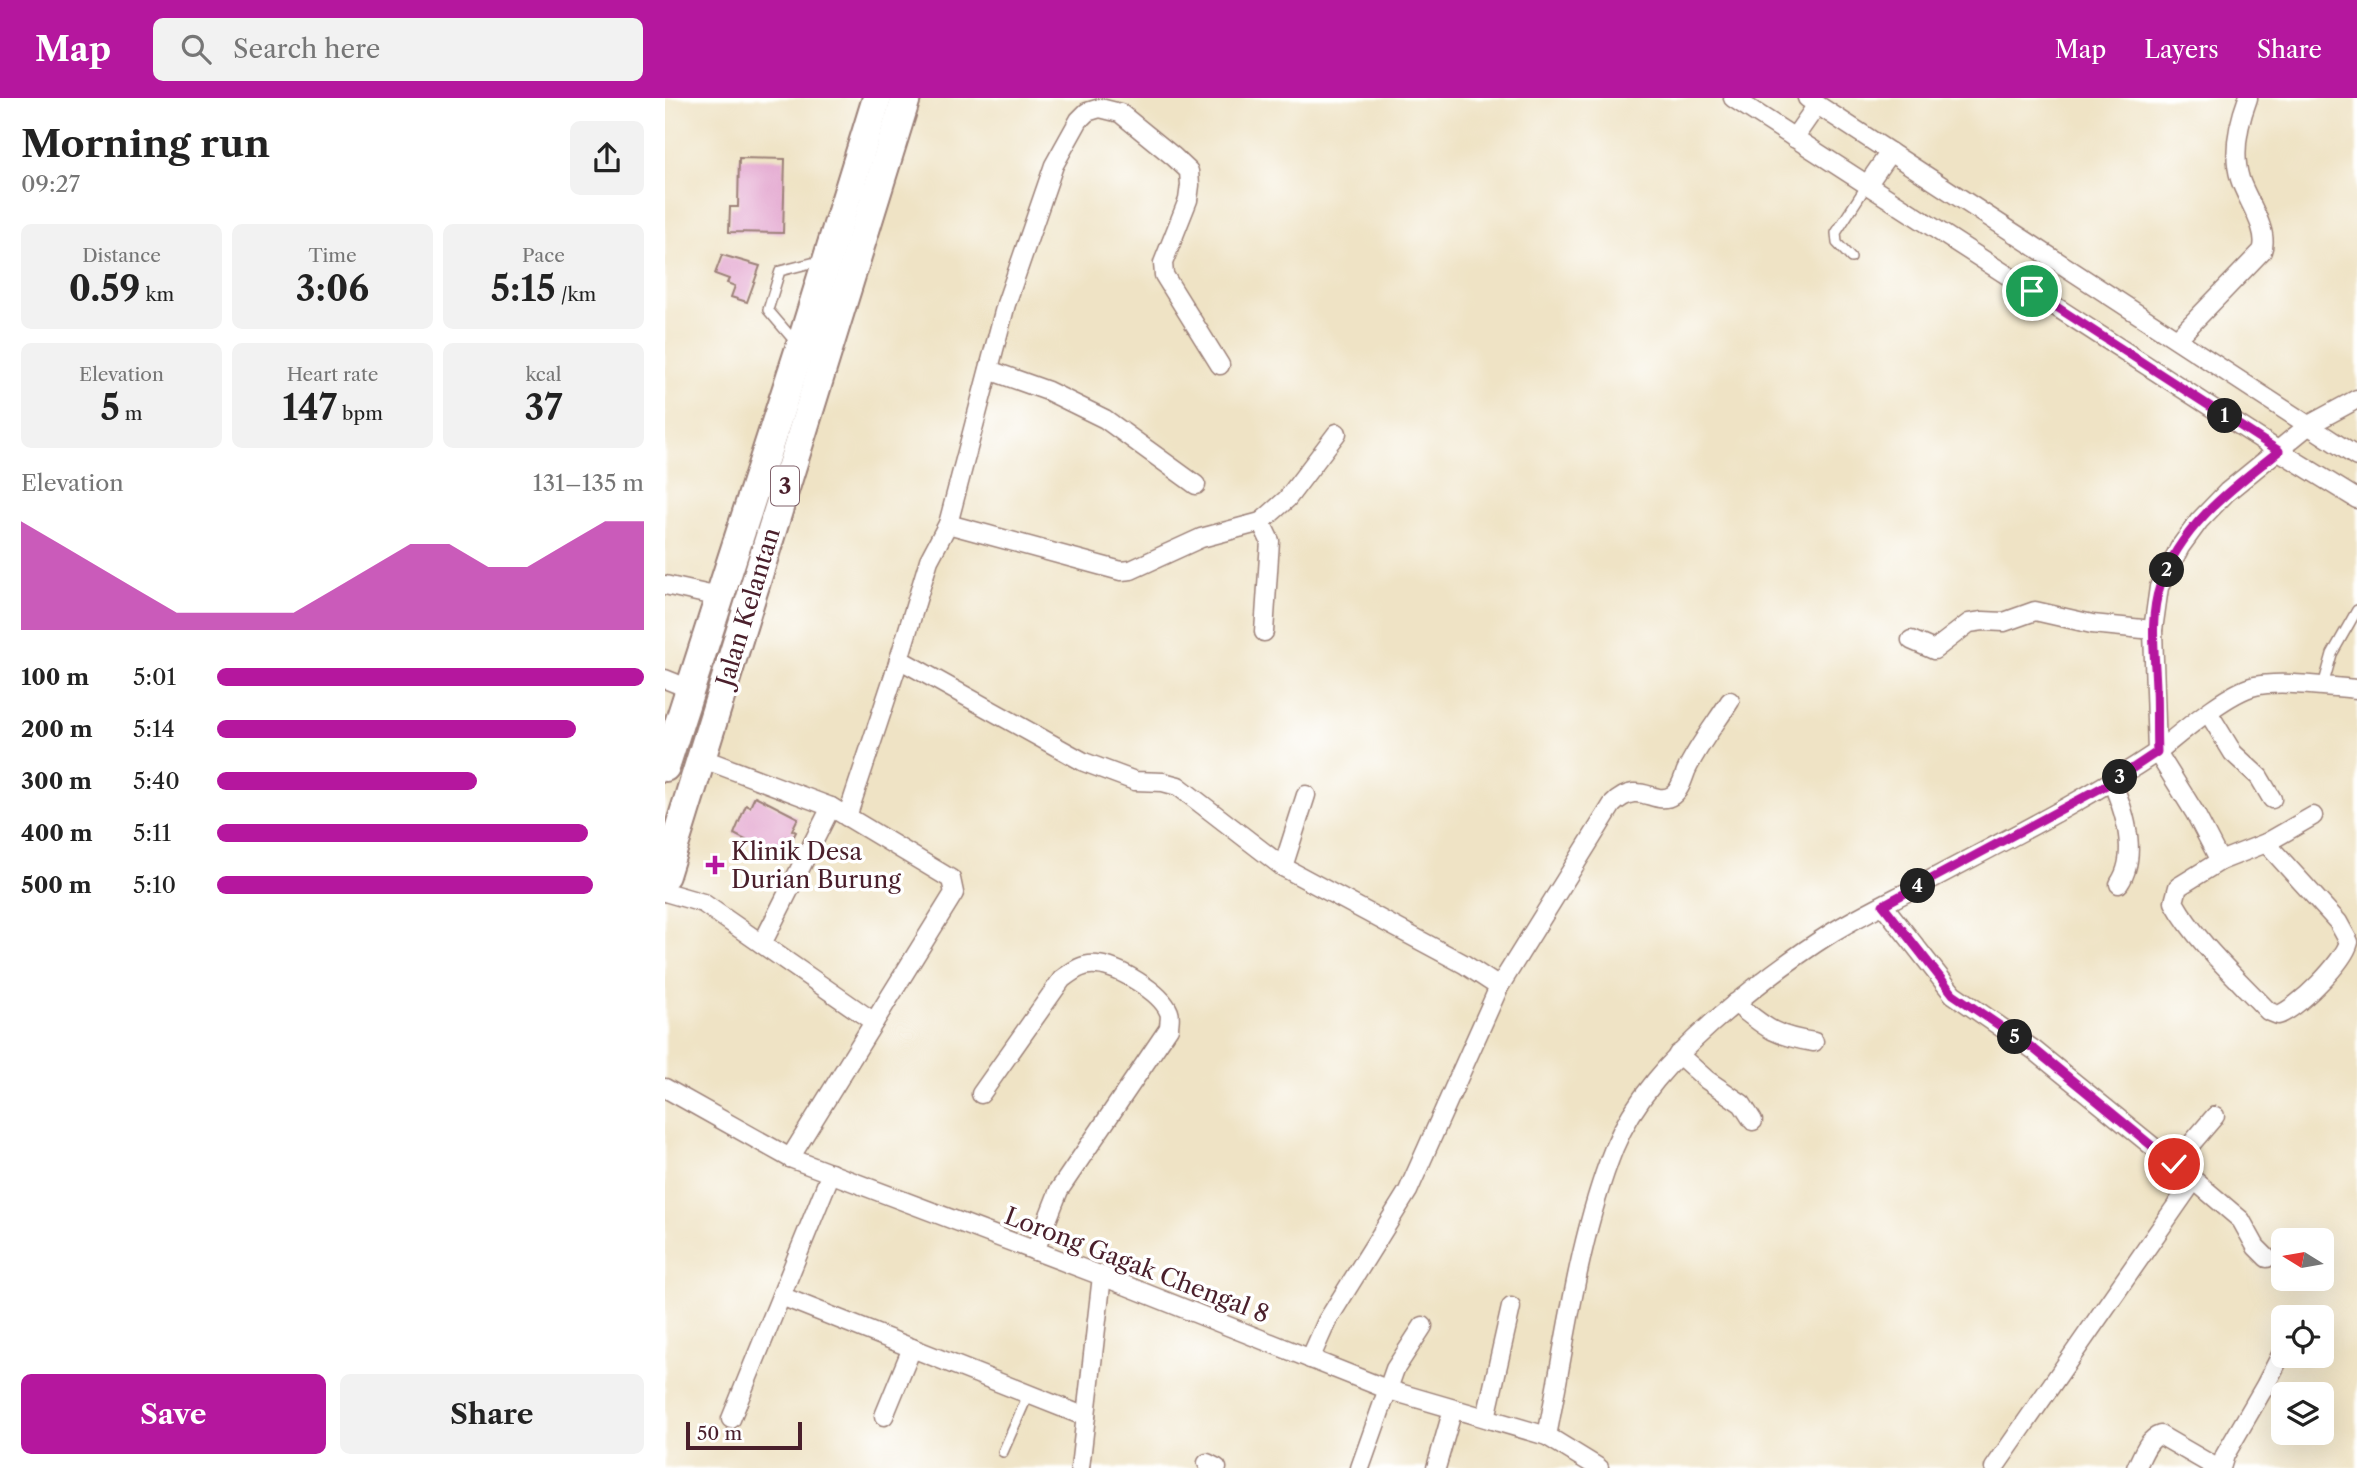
<!DOCTYPE html>
<meta charset="utf-8">
<style>
body{margin:0;font-family:"Libre Caslon Text",serif;background:#f2f2f2;color:#222;height:100vh;display:flex;flex-direction:column;font-size:26px;white-space:nowrap}
*{box-sizing:border-box;margin:0}
p{font-size:23px;color:#767676}
.icon{flex:none;width:38px;height:38px;fill:none;stroke:currentColor;stroke-width:2;stroke-linecap:round;stroke-linejoin:round}
.map{position:relative;flex:1;overflow:hidden}
.drawer{display:flex;flex-direction:column;background:#fff;width:665px}
.drawer>*{flex:none}
.needle{width:46px;rotate:281deg}
.buttons{position:absolute;left:1606px;top:1130px;display:grid;gap:14px}
.buttons a{display:grid;place-items:center;width:63px;height:63px;border-radius:10px;background:#fff;box-shadow:0 7px 28px #0002;font-size:35px}
.scale{position:absolute;left:21px;bottom:18px;width:116px;box-sizing:border-box;padding-left:7px;border:4px solid #4a1f2b;border-top:0;font-size:19px;line-height:24px;white-space:nowrap;color:#4a1f2b;-webkit-text-stroke:5px #fff;paint-order:stroke}
.pin{position:absolute;display:grid;place-items:center;width:60px;height:60px;color:#fff;margin:-30px;border:4px solid #fff;border-radius:50%;box-shadow:0 2px 7px #0007}
.km{position:absolute;width:35px;height:35px;margin:-18px;border-radius:50%;background:#222;color:#fff;font-size:19px;line-height:35px;text-align:center}
.round{display:grid;place-items:center;flex:none;width:74px;height:74px;border-radius:10px;background:#f2f2f2}
.head{display:flex;align-items:center;justify-content:space-between;height:119px;padding:0 21px}
h1{font-size:38px;font-weight:800;line-height:52px}
.figures{display:grid;grid-template-columns:repeat(3,1fr);gap:10px;height:119px;padding:7px 21px}
.figures div{display:grid;align-content:center;border-radius:10px;background:#f2f2f2;text-align:center}
.figures b{font-size:35px;font-weight:800}
.figures small{font-size:19px;font-weight:400}
.figures p{font-size:19px}
.chart{height:196px;padding:14px 21px}
.chart p{display:flex;justify-content:space-between}
.chart svg{width:100%;height:126px;margin-top:7px;fill:#b5179e;opacity:.7}
.primary-button{display:flex;gap:14px;margin-top:auto;padding:14px 21px}
.primary-button a{flex:1;height:80px;border-radius:10px;background:#b5179e;color:#fff;font-size:28px;font-weight:800;line-height:80px;text-align:center}
.primary-button a+a{background:#f2f2f2;color:#222}
ul{padding:0 21px;list-style:none;font-size:23px}
li{display:grid;grid-template-columns:112px 84px 1fr;align-items:center;height:52px}
li i{height:18px;border-radius:9px;background:#b5179e}
header{display:flex;align-items:center;gap:42px;box-sizing:border-box;height:98px;padding:0 35px;background:#b5179e;color:#fff}
header strong{font-size:33px}
nav{display:flex;gap:38px;margin-inline-start:auto;font-size:24px}
.search{width:490px;height:63px;background:#f2f2f2;display:flex;align-items:center;gap:18px;box-sizing:border-box;padding:0 24px;border-radius:10px;color:#767676;font-size:26px}
main{display:flex;flex:1;min-height:0}
.map>svg:first-child{display:block}
.building{fill:#e4a9d0}
.lines{fill:none;stroke-linecap:round;stroke-linejoin:round}
.service-casing{stroke:#9c8178;stroke-width:12}
.minor-casing{stroke:#9c8178;stroke-width:21}
.trunk-casing{stroke:#9c8178;stroke-width:32}
.service{stroke:#fff;stroke-width:9}
.minor{stroke:#fff;stroke-width:18}
.trunk{stroke:#fff;stroke-width:28}
.route-casing{stroke:#fff;stroke-width:14}
.route{stroke:#b5179e;stroke-width:9}
.poi-dot{fill:#b5179e;stroke:#fff;stroke-width:2.5}
.labels{text-anchor:middle;dominant-baseline:central;stroke-width:7;stroke-linejoin:round;paint-order:stroke}
.shield{fill:#fff;stroke:#80626b;stroke-width:2}
.shield-label{font-size:23px;font-weight:bold;fill:#4a1f2b}
.street-label{font-size:24px;fill:#4a1f2b;stroke:#fff}
.poi-label{font-size:24px;fill:#4a1f2b;stroke:#fff;text-anchor:start}
</style>
<header>
<strong>Map</strong>
<div class="search"><svg class="icon" aria-label="search" viewBox="0 0 24 24"><circle cx="10" cy="10" r="6"/><path d="M15 15l6 6"/></svg>Search here</div>
<nav><a>Map</a><a>Layers</a><a>Share</a></nav>
</header>
<main>
<section class="drawer">
<div class="head"><div><h1>Morning run</h1><p>09:27</p></div><a class="round"><svg class="icon" aria-label="share" viewBox="0 0 24 24"><path d="M12 15V3M7 8l5-5 5 5M5 13v7h14v-7"/></svg></a></div>
<div class="figures">
<div><p>Distance</p><b>0.59<small> km</small></b></div>
<div><p>Time</p><b>3:06</b></div>
<div><p>Pace</p><b>5:15<small> /km</small></b></div>
</div>
<div class="figures">
<div><p>Elevation</p><b>5<small> m</small></b></div>
<div><p>Heart rate</p><b>147<small> bpm</small></b></div>
<div><p>kcal</p><b>37</b></div>
</div>
<div class="chart"><p><span>Elevation</span>131–135 m</p>
<svg viewBox="0 0 160 44" preserveAspectRatio="none"><path d="M0 44V6L10 14L20 22L30 30L40 38L50 38L60 38L70 38L80 30L90 22L100 14L110 14L120 22L130 22L140 14L150 6L160 6V44z"/></svg>
</div>
<ul>
<li><b>100 m</b>5:01<i style="width:100%"></i></li>
<li><b>200 m</b>5:14<i style="width:84%"></i></li>
<li><b>300 m</b>5:40<i style="width:61%"></i></li>
<li><b>400 m</b>5:11<i style="width:87%"></i></li>
<li><b>500 m</b>5:10<i style="width:88%"></i></li>
</ul>
<div class="primary-button"><a>Save</a><a>Share</a></div>
</section>
<div class="map">
<svg width="1692" height="1370" viewBox="0 0 1692 1370">
<rect width="100%" height="100%" fill="#fff"/>
<filter id="ink" filterUnits="userSpaceOnUse"><feTurbulence type="fractalNoise" baseFrequency=".0143" numOctaves="2"/><feDisplacementMap in="SourceGraphic" scale="14" xChannelSelector="R" yChannelSelector="G"/><feConvolveMatrix kernelMatrix="1 2 1 2 8 2 1 2 1" color-interpolation-filters="sRGB"/></filter>
<filter id="wash" filterUnits="userSpaceOnUse"><feTurbulence type="fractalNoise" baseFrequency=".00686" numOctaves="4" result="noise"/><feDisplacementMap in="SourceGraphic" scale="28" xChannelSelector="R" yChannelSelector="G"/><feGaussianBlur stdDeviation="1.57" result="paint"/><feColorMatrix in="noise" values="0 0 0 0 0 0 0 0 0 0 0 0 0 0 0 0 0 1.4 0 .05"/><feComposite in="paint" operator="in"/></filter>
<g filter="url(#wash)">
<rect width="100%" height="100%" fill="#efe3c5"/>
<g id="blocks">
<g class="building">
<polygon points="74,60 120,61 118,135 64,134 65,109 73,109"/>
<polygon points="57,157 95,168 82,204 66,199 70,188 62,185 64,181 50,176"/>
<polygon points="90,698 133,720 127,732 131,734 125,746 121,744 113,759 69,736 81,707 85,709"/>
</g>
</g>
</g>
<g filter="url(#ink)">
<use href="#blocks" fill-opacity="0" stroke="#9c8178" stroke-width="2"/>
<g class="lines">
<defs>
<g id="service">
<polyline points="1186,160 1172,145 1171,135 1202,87"/>
<polyline points="132,246 103,212 115,173 158,162"/>
<polyline points="1658,588 1667,556 1692,512"/>
<polyline points="338,1354 363,1297"/>
</g>
<g id="minor">
<polyline points="1068,0 1614,353 1692,401"/>
<polyline points="1142,0 1692,359"/>
<polyline points="1129,40 1152,7"/>
<polyline points="1202,87 1225,54"/>
<path d="M1512,241L1597,153C1605,132 1581,101 1575,81C1567,55 1574,24 1583,0"/>
<polyline points="324,272 383,293 440,321 531,387"/>
<polyline points="596,424 622,401 672,335"/>
<polyline points="283,426 456,473 466,472 536,440 596,424 605,443 599,534"/>
<polyline points="0,487 54,499"/>
<polyline points="1246,542 1269,552 1304,525 1318,523 1339,524 1370,513 1427,526 1488,532"/>
<polyline points="234,561 419,664 470,683 498,684 513,688 618,769"/>
<polyline points="0,581 25,591"/>
<polyline points="1543,614 1568,655 1594,679 1607,701"/>
<polyline points="36,660 166,709 286,781 289,795 125,1060"/>
<path d="M1447,684C1460,714 1474,757 1454,786"/>
<polyline points="641,697 618,769 799,866 834,889 743,1093 662,1223 645,1261"/>
<polyline points="182,719 232,568 264,462 283,426 341,206 389,67 414,22 422,14 435,10 455,15 509,59 524,73 525,87 523,102 498,165 499,177 555,267"/>
<path d="M1601,745L1673,824L1684,844C1679,864 1632,911 1613,917L1603,913C1571,879 1532,845 1509,804L1513,789L1555,763L1530,715L1492,654C1516,635 1561,595 1590,588C1614,582 1666,589 1692,591"/>
<polyline points="1555,763 1601,745 1648,718"/>
<polyline points="0,794 38,805 209,924"/>
<polyline points="1218,807 1288,896 1369,952 1529,1082 1329,1370"/>
<polyline points="97,846 166,709"/>
<path d="M834,889L947,707C975,679 989,710 1008,697C1015,692 1018,681 1021,673C1032,649 1051,625 1065,603"/>
<path d="M1070,905C1101,930 1109,938 1149,944"/>
<polyline points="1013,956 1042,982 1077,1006 1088,1023"/>
<polyline points="0,990 125,1060 437,1178 724,1292 882,1338 934,1370"/>
<path d="M316,996L397,881C408,873 418,865 432,867C452,868 496,894 504,914C506,919 504,924 504,930L394,1092L370,1153"/>
<polyline points="1509,1066 1550,1018"/>
<polyline points="1529,1082 1576,1122 1591,1149 1602,1160"/>
<polyline points="116,1198 421,1319"/>
<polyline points="219,1318 247,1250"/>
<polyline points="821,1320 846,1209"/>
<polyline points="66,1321 166,1075"/>
<path d="M882,1338C901,1242 913,1141 949,1050C969,1001 1008,960 1046,926C1085,892 1125,861 1168,834C1194,818 1221,805 1248,791C1330,747 1415,706 1492,654L1488,532L1494,489L1515,449L1534,423L1562,394L1644,327L1692,301"/>
<polyline points="542,1365 552,1370"/>
<polyline points="415,1370 437,1178"/>
<polyline points="695,1370 730,1271 758,1228"/>
<polyline points="771,1370 788,1311"/>
<path d="M1471,1370C1477,1359 1482,1341 1495,1337L1552,1370"/>
<polyline points="1556,1370 1560,1357 1600,1288 1619,1251"/>
</g>
<g id="trunk">
<polyline points="0,669 135,250 212,0"/>
<polyline points="0,777 241,0"/>
</g>
</defs>
<use href="#service" class="service-casing"/>
<use href="#minor" class="minor-casing"/>
<use href="#trunk" class="trunk-casing"/>
<use href="#service" class="service"/>
<use href="#minor" class="minor"/>
<use href="#trunk" class="trunk"/>
</g>
</g>
<g class="lines" filter="url(#ink)">
<defs>
<path id="route" d="M1367,193L1614,353C1567,390 1514,429 1495,488C1484,521 1490,556 1491,590C1492,611 1491,632 1492,654L1447,684L1218,807L1288,896L1369,951L1509,1066"/>
</defs>
<use href="#route" class="route-casing"/>
<use href="#route" class="route"/>
</g>
<path class="poi-dot" d="M46.5 756.5h7v7h7v7h-7v7h-7v-7h-7v-7h7z"/>
<g class="labels">
<rect class="shield" x="106" y="368.5" width="28" height="39" rx="5"/>
<g class="shield-label">
<text x="120" y="388">3</text>
</g>
<g class="street-label">
<text transform="translate(83 509) rotate(-73)">Jalan Kelantan</text>
<text transform="translate(472 1167) rotate(21)">Lorong Gagak Chengal 8</text>
</g>
<g class="poi-label">
<text x="66" y="753">Klinik Desa<tspan x="66" dy="28">Durian Burung</tspan></text>
</g>
</g>
</svg>
<div class="buttons">
<a><svg class="needle" viewBox="-14 -14 28 28"><path d="M0-13l5 13h-10z" fill="#e53935"/><path d="M0 13l5-13h-10z" fill="#767676"/></svg></a>
<a><svg class="icon" aria-label="locate" viewBox="0 0 24 24"><circle cx="12" cy="12" r="6"/><path d="M12 2v4M12 18v4M2 12h4M18 12h4"/></svg></a>
<a><svg class="icon" aria-label="layers" viewBox="0 0 24 24"><path d="M12 4l9 5-9 5-9-5zM3 14l9 5 9-5"/></svg></a>
</div>
<div class="scale">50 m</div>
<div class="pin" style="left:1367px;top:193px;background:#1e9e55"><svg class="icon" aria-label="arrive" viewBox="0 0 24 24"><path d="M6 21V4h12l-3 4 3 4H6"/></svg></div>
<div class="pin" style="left:1509px;top:1066px;background:#d93025"><svg class="icon" aria-label="check" viewBox="0 0 24 24"><path d="M5 12l5 5 9-10"/></svg></div>
<b class="km" style="left:1560px;top:318px">1</b>
<b class="km" style="left:1502px;top:472px">2</b>
<b class="km" style="left:1455px;top:679px">3</b>
<b class="km" style="left:1253px;top:788px">4</b>
<b class="km" style="left:1350px;top:939px">5</b>
</div>
</main>
